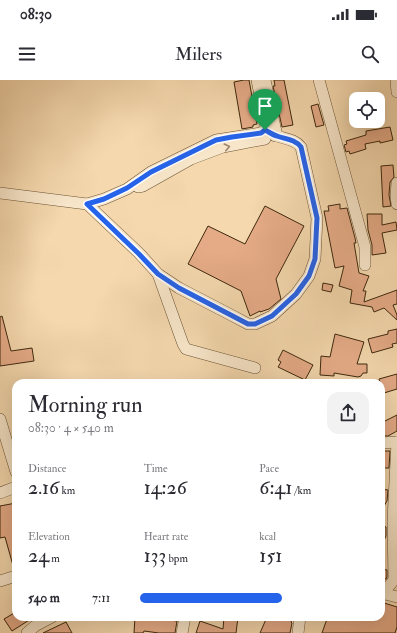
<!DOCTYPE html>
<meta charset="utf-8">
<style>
body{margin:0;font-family:"IM FELL Double Pica",serif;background:#f2f2f3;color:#2b2b33;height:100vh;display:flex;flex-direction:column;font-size:15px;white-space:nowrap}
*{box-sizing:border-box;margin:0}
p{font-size:13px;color:#7c7c81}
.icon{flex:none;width:22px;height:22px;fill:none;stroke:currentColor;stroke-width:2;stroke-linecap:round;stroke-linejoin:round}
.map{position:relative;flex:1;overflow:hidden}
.sheet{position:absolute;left:12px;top:299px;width:373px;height:242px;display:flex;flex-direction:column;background:#fff;border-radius:12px;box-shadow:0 4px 16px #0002}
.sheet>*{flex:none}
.fabs{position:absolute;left:349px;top:12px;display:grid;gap:8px}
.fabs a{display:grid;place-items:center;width:36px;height:36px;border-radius:8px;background:#fff;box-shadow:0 4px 16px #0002;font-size:20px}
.pin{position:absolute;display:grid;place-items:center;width:34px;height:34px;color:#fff;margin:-41px -17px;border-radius:50% 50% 50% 0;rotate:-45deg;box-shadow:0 0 4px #0007}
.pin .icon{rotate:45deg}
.round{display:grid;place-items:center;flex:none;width:42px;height:42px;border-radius:12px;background:#f2f2f3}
.summary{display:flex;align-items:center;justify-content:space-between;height:68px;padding:0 16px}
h1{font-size:22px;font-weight:600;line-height:30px}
.stats{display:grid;grid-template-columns:repeat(3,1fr);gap:6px;height:68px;padding:4px 16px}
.stats div{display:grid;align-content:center}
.stats b{font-size:20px;font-weight:600}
.stats small{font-size:11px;font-weight:400}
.stats p{font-size:11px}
ul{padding:0 16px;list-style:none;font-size:13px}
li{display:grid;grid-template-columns:64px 48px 1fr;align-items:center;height:30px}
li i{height:10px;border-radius:5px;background:#2563eb}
.status{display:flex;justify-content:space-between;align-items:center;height:28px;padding:0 20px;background:#fff;direction:ltr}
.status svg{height:11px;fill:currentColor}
header{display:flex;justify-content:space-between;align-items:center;height:52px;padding:0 16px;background:#fff;font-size:18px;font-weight:600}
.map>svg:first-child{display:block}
.building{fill:#e5ab87;stroke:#3d280d}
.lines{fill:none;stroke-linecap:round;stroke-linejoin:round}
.minor-casing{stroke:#6b5435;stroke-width:12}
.minor{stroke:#f8e6ca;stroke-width:11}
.oneway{stroke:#9a876c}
.route-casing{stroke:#fff;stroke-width:8}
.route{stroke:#2563eb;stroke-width:5}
</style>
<div class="status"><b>08:30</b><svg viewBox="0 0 49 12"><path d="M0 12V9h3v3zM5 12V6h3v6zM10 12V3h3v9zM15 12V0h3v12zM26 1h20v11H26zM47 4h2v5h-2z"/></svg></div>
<header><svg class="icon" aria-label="menu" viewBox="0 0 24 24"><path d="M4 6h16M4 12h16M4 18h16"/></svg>Milers<svg class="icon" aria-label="search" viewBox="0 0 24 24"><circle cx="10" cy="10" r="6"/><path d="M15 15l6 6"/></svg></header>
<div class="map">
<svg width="397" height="553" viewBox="0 0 397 553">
<rect width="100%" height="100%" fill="#f5d8ae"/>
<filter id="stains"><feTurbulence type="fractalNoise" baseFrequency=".005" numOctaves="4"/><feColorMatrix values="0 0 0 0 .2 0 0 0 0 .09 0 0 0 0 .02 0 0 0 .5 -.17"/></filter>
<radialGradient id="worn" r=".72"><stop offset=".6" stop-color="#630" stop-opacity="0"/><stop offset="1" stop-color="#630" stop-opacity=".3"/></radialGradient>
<g class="building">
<polygon points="244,0 249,0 257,44 253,45 253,47 242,49 234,2"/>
<polygon points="274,0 284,0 293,45 282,47 273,6 275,6"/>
<polygon points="318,24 324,45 316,47 311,26"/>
<polygon points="390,47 393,60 380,63 380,61 365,64 366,69 350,74 349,71 346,72 344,65 347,64 346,61 366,55 366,51"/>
<polygon points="393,85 394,97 390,102 389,115 391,126 383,127 381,86"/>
<polygon points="340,124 340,129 347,128 355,158 356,163 354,163 359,193 369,196 363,211 366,211 364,222 397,210 397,224 393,225 397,235 397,240 384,228 374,232 372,227 350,223 352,210 339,206 344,186 335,188 324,131 329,131 328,126"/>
<polygon points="265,126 304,146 276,199 281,219 269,229 260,232 260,231 250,236 241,211 188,184 208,146 245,164"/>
<polygon points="367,134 382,134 382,145 396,142 397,150 382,153 386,173 372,175 372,165 368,150"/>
<polygon points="323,203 333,205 331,212 322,210"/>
<polygon points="2,236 11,271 32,268 34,281 0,286 0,237"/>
<polygon points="397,249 397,263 392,264 393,267 372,273 368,259 388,254 388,251"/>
<polygon points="335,254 364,262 357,284 367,284 367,293 363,293 361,296 358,297 334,293 334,296 320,295 321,276 330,277"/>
<polygon points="283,270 313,285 305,300 278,287 281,282 278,280"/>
<polygon points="397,294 397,309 384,313 379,299"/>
<polygon points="397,335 397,351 388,356 381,356 381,343"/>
<polygon points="381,371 390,371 389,388 381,388"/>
<polygon points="381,409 388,410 387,421 381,431"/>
<polygon points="16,423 16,489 14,489 5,457 0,458 0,426"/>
<polygon points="381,444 386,447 386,456 381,467"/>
<polygon points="381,489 387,490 387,497 386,499 381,498"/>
<polygon points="381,522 397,527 397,547 395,553 322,553 327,539 329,539 330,537 338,537 347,540 348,537 381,537"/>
<polygon points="16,532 16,537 34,537 12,551 4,539"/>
<polygon points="135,537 146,537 177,541 175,553 159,553 144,551 143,553 134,553"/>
<polygon points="224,537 238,537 236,553 196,553 200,541 223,549"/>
<polygon points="267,537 293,537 291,542 292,543 290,553 260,553"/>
<polygon points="66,542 72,553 43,553"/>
</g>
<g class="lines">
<defs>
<g id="minor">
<polyline points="265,0 276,52 275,56"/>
<polyline points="319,0 365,167 365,185"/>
<polyline points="396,0 397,12"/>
<polyline points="397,103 396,116 397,124"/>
<polyline points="138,107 143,106 191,79 223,67 265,59"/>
<polyline points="0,113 87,124 104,119 127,109 151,92 216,60 261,53 265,50 266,46 257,0"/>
<path d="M87,124L139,173L158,194L179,208L233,236L248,244H255L272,236L296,214L309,196L315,179L317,138L301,67C295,59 285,59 277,56C273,55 269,52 265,50"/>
<polyline points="158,194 183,264 186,269 255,288"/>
<polyline points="0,339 16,392"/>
<polyline points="381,363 397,362"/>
<polyline points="0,413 16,407"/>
<polyline points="394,500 393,440 397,362"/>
<polyline points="0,501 16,496"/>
<polyline points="381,513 397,517"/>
<polyline points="383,513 394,500 397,498"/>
<polyline points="27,553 35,546 52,537"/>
<polyline points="182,553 185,537"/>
<polyline points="298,553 300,537"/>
</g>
</defs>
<use href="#minor" class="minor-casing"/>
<use href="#minor" class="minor"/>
</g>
<defs><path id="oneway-chevron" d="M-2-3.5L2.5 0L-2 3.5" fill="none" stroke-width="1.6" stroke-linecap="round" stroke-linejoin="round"/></defs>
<use class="oneway" href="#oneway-chevron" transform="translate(227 67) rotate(-13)"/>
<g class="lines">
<defs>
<path id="route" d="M265,50C269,52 273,55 277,56C285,59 295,59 301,67L317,138L315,179L309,196L296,214L272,236L255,244H248L179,208L158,194L139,174L87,124L104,119L127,108L151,92L216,60L232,57L261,53Z"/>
</defs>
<use href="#route" class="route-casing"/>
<use href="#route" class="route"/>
</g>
<rect width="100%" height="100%" filter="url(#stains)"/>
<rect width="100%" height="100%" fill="url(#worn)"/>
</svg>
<div class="fabs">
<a><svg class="icon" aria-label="locate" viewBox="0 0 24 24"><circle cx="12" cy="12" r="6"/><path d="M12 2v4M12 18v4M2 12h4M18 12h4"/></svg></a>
</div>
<div class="pin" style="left:265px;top:50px;background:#1e9e55"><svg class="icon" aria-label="arrive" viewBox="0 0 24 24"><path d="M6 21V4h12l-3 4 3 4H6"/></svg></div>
<section class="sheet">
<div class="summary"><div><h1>Morning run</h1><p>08:30 · 4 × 540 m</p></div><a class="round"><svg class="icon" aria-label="share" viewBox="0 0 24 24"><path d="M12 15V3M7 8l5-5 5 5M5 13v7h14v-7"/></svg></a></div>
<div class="stats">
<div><p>Distance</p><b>2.16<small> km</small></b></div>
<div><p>Time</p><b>14:26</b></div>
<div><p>Pace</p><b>6:41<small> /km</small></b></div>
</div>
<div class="stats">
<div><p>Elevation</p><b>24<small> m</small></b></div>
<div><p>Heart rate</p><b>133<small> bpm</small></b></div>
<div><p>kcal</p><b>151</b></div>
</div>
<ul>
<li><b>540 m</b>7:11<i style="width:62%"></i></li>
</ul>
</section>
</div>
